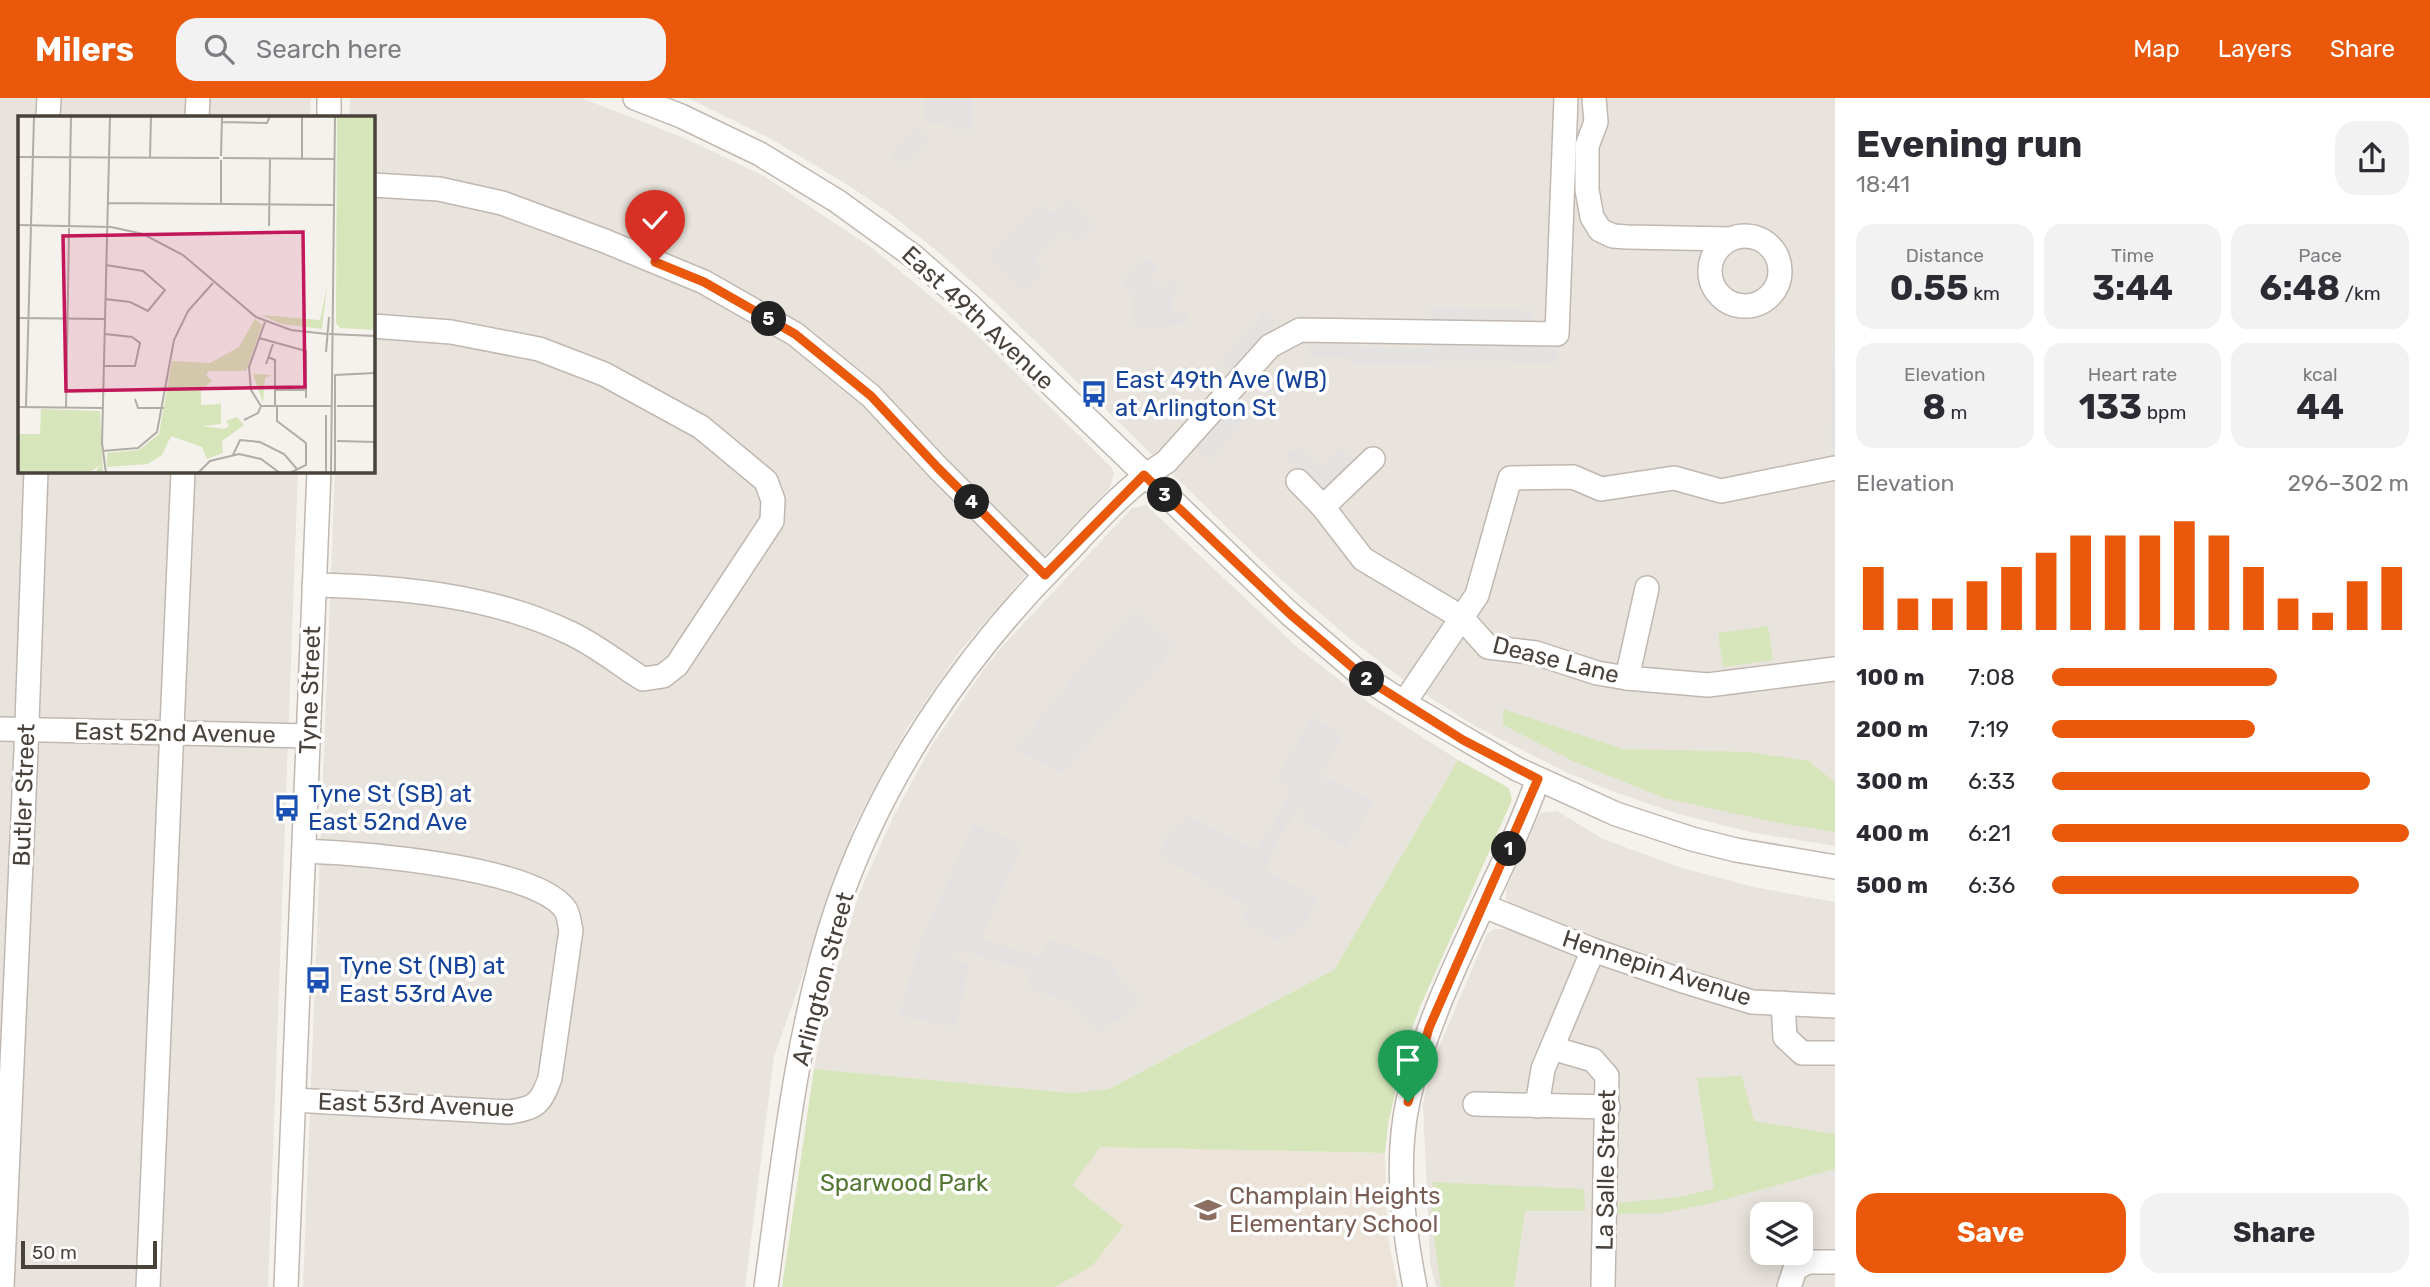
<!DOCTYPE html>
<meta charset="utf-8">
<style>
body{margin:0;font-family:Rubik,sans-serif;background:#f2f2f3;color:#2b2b33;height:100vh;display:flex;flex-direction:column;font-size:26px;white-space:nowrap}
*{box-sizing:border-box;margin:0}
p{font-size:23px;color:#7c7c81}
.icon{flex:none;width:38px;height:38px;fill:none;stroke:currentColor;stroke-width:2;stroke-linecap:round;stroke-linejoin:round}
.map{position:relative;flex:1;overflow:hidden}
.sheet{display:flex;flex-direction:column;background:#fff;width:595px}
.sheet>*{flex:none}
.buttons{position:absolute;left:1750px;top:1104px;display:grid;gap:14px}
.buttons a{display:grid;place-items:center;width:63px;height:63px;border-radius:14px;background:#fff;box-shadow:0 4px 18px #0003;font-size:35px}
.scale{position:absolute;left:21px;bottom:18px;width:136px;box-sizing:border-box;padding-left:7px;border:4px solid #49423b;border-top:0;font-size:19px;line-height:24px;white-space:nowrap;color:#49423b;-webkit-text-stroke:5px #fff;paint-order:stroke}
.pin{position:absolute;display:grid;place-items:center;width:60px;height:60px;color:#fff;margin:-72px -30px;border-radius:50% 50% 50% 0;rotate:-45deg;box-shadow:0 0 7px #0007}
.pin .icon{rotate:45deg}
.km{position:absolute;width:35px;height:35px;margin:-18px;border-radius:50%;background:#222;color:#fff;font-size:19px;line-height:35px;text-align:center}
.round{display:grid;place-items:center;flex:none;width:74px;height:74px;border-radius:21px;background:#f2f2f3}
.summary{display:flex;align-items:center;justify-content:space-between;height:119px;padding:0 21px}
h1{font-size:38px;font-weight:700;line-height:52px}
.stats{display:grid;grid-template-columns:repeat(3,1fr);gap:10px;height:119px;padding:7px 21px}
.stats div{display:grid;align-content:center;border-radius:18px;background:#f2f2f3;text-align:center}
.stats b{font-size:35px;font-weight:700}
.stats small{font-size:19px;font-weight:400}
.stats p{font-size:19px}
.chart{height:196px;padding:14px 21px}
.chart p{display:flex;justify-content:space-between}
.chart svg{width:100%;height:126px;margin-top:7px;stroke:#ea580c;stroke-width:6}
.cta{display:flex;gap:14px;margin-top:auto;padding:14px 21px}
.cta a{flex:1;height:80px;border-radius:21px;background:#ea580c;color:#fff;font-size:28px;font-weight:700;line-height:80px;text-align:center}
.cta a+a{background:#f2f2f3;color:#2b2b33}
ul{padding:0 21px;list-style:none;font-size:23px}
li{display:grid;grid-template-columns:112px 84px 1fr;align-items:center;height:52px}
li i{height:18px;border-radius:9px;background:#ea580c}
header{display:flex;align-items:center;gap:42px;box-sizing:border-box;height:98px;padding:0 35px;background:#ea580c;color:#fff}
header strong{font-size:33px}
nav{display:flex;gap:38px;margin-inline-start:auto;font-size:24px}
.search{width:490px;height:63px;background:#f2f2f3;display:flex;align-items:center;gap:18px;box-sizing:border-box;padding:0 24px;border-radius:21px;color:#7c7c81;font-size:26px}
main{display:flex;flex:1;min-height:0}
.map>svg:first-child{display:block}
.residential{fill:#e8e3dc;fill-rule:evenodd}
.industrial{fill:#e5e1de}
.education{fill:#ece4d8}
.green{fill:#d6e5ba}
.parking{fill:#e4e2e0}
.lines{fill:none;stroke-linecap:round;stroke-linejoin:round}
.minor-casing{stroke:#c0b8b0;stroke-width:26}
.minor{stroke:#fff;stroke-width:23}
.route-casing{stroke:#fff;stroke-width:14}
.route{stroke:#ea580c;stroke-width:9}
.labels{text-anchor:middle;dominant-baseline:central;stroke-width:7;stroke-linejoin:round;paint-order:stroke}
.street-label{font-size:24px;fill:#49423b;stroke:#fff}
.transit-label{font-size:24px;fill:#164399;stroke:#fff;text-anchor:start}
.park-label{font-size:24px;fill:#547633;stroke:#fff}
.education-label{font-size:24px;fill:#785e54;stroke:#fff;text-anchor:start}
.inset-road{fill:none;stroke:#b0aca6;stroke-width:2}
.view{fill:#c2185b;fill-opacity:0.15;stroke:#c2185b;stroke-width:3.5}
.inset-edge{fill:none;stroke:#49423b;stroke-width:3.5}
</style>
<header>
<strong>Milers</strong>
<div class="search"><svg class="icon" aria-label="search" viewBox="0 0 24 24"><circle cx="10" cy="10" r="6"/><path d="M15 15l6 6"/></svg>Search here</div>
<nav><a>Map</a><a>Layers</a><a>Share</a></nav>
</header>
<main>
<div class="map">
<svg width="1835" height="1189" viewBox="0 0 1835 1189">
<rect width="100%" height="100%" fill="#f5f2ed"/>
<g class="residential">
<polygon points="0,0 311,0 310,19 19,19 19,373 298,373 268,1189 0,1189"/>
<polygon points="350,0 581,0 682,39 764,78 872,150 975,235 1111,369 1114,375 1110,390 1024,479 960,553 906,632 855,727 774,959 745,1189 303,1189 335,373 373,373 373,19 349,19"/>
<polygon points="688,0 1835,0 1835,146 1830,357 1835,358 1835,748 1749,734 1675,715 1612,693 1566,674 1475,628 1409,586 1349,540 1277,478 996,205 943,158 888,114 848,87 773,42"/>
<polygon points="1146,407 1297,549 1369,605 1458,662 1334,872 1109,991 1072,995 814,971 827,903 859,796 893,719 932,647 986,568 1007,543 1132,410"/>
<path d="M1557,713L1603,741L1682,770L1754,789L1835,804V1189H1436L1430,1164L1423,1006L1433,963L1487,836L1494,831H1505L1515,811L1506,801V791L1540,715ZM1762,1116H1801V1155H1762Z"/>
</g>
<polygon class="industrial" points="1835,146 1835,358 1830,358"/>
<polygon class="education" points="1032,1047 1385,1055 1387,1134 1398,1189 1029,1189"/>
<g class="green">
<polygon points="1768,528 1773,562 1723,569 1718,535"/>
<polygon points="1503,611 1623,651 1749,654 1809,663 1835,685 1835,734 1779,725 1664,700 1577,665 1503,627"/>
<polygon points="1458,662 1509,690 1512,702 1420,909 1405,950 1388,1027 1385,1055 1100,1049 1072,1087 1123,1128 1092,1168 1055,1189 782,1189 814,971 1072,995 1109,991 1334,872"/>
<polygon points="1742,978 1754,1023 1835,1036 1835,1071 1708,1106 1662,1115 1617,1116 1619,1105 1678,1099 1714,1091 1697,980"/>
<polygon points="1433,1084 1584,1091 1585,1113 1525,1113 1514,1189 1441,1189 1431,1118"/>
</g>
<g class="parking">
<polygon points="925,0 972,0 972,32 949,31 949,25 925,24"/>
<polygon points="917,30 929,42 902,68 891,56"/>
<polygon points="1069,100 1096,127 1079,144 1064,130 1034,160 1045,172 1024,193 989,158 1042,105 1053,115"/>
<polygon points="1146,159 1158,171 1150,180 1162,192 1174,180 1183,190 1172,202 1171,213 1187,214 1187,227 1171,226 1171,229 1134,228 1134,196 1121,184"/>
<polygon points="1430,210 1533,212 1533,239 1558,240 1557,265 1437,263 1437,267 1353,266 1352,260 1310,259 1310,244 1355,245 1355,250 1429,251"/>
<polygon points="1264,214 1276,225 1233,276 1220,265"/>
<polygon points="1236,301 1251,313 1209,362 1195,349"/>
<polygon points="1300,348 1323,369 1339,351 1360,364 1324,400 1285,357"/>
<polygon points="1135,512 1176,549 1061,675 1016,651 1077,575"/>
<polygon points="1312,619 1343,637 1317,681 1323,684 1326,678 1374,704 1346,749 1299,721 1306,708 1302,706 1281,736 1265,772 1318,801 1306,825 1280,844 1242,822 1248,809 1158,756 1169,735 1190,718 1257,752 1293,691 1276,681"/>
<polygon points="974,726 1022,747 980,841 1040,859 1050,842 1105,861 1142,904 1127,917 1097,934 1072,905 1029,891 1030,873 955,851 953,861 969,866 956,929 899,918 921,842"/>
</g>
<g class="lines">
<defs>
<g id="minor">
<polyline points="635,0 681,18 760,56 837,103 913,158 969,207 1290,516 1365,580 1404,605 1517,671 1616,716 1692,741 1736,752 1835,769"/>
<polyline points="1594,0 1596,24 1587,48 1587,92 1592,119 1600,132 1613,138 1627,139 1731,141"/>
<polyline points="48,19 49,0"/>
<polyline points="197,19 198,0"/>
<polyline points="329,19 329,0"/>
<polyline points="373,87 439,91 502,105 605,143 704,184 795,236 871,298 938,370 1045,477"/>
<circle cx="1745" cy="173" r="35"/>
<polyline points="1298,383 1323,409 1363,461 1461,519 1488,549 1536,555 1597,575 1627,580 1708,587 1835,571"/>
<polyline points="1323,409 1373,361"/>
<path d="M314,487C401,489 491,497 570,535C596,547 619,566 643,581L663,578L677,567L772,423L773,402L766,383L701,329L604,276L539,251L451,234L373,228"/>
<polyline points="1627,580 1647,490"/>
<polyline points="1404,605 1477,497 1510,380 1573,379 1601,391 1674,380 1721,393 1835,370"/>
<polyline points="0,631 308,638"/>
<polyline points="1484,808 1593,852 1680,882 1752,904 1835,908"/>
<polyline points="1783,905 1785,939 1802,955 1835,955"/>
<polyline points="1552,950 1593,962 1607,978 1603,1189"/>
<path d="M294,1002L508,1014C535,1011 541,1006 550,980L571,832C569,826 569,816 565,811C534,768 357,755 304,753"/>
<polyline points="1475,1006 1608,1009"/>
<polyline points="1537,1008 1543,971 1593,852"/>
<polyline points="2,1189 26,652 36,373"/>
<polyline points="148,1189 183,373"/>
<polyline points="286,1189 319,373"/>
<path d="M766,1189C783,1065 797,929 837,810C881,681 960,564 1054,468C1089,432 1123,390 1166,364L1270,248L1300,232L1557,236L1566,0"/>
<path d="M1415,1189C1403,1128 1395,1064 1408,1003C1433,890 1499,790 1538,681"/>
<polyline points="1789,1189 1795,1171 1807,1164 1835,1164"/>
</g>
</defs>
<use href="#minor" class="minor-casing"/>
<use href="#minor" class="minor"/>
</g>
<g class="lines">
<defs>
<polyline id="route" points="655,164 704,184 795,236 871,298 938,370 1045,477 1144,377 1290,516 1365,580 1463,642 1538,681 1429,930 1408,1004"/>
</defs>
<use href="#route" class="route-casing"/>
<use href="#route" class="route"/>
</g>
<defs>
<symbol id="bus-bare" viewBox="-9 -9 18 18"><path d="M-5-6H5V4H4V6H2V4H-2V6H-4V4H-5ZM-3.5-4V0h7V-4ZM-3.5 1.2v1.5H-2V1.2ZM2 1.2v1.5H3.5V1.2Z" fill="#1a4fb4" stroke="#fff" stroke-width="2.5" paint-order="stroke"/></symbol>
<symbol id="school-bare" viewBox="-9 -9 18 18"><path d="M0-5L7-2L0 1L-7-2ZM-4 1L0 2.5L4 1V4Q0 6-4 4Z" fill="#8d6e63" stroke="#fff" stroke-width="2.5" paint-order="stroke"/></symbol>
</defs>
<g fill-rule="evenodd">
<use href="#bus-bare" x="1075" y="277" width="38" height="38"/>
<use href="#bus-bare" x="268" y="691" width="38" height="38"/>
<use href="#bus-bare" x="299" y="863" width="38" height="38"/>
<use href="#school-bare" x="1189" y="1093" width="38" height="38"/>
</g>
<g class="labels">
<g class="street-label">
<text transform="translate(978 220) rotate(43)">East 49th Avenue</text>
<text transform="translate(1556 562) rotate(14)">Dease Lane</text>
<text transform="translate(310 592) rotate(-88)">Tyne Street</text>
<text transform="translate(175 635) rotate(1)">East 52nd Avenue</text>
<text transform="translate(24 697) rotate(-88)">Butler Street</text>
<text transform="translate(1657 870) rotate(18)">Hennepin Avenue</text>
<text transform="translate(823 881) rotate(-75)">Arlington Street</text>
<text transform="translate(416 1007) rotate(2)">East 53rd Avenue</text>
<text transform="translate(1606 1072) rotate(-89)">La Salle Street</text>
</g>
<g class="transit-label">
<text x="1115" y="282">East 49th Ave (WB)<tspan x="1115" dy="28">at Arlington St</tspan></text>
<text x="308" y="696">Tyne St (SB) at<tspan x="308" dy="28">East 52nd Ave</tspan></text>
<text x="339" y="868">Tyne St (NB) at<tspan x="339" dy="28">East 53rd Ave</tspan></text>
</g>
<g class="park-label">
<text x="904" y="1085">Sparwood Park</text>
</g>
<g class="education-label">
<text x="1229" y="1098">Champlain Heights<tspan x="1229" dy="28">Elementary School</tspan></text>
</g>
</g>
<g transform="translate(18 18)">
<rect width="357" height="357" fill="#f5f2ed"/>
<path d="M319,0H357V214L322,212L318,207ZM309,170L304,213L264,208L243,199L302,204ZM237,203L244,209L228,255H191L188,259L194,265L183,274V289L203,288V308L184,310L206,313L211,310L208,305L219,301L226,309L204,325L205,337L189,343L184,331L153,320L144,339L130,348L89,351V337L121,334L141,318L154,245L192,247L221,231ZM235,258L254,259L247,262L245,287ZM23,293L82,295L85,357H77L82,349L71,357H0V318H22Z" fill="#d6e5ba"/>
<path class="inset-road" d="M204,6L249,7L252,0M203,40L204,0M0,41L201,42M132,42L133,0M205,42L317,43M284,43V0M89,87L316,89M203,88V44M0,109L93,111L125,118L165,139L238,201L273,214L309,218M251,110L252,43M87,183L112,186L130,195L147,174L125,155L88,149M0,202L87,203M311,218L357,220M241,222L288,235V282M308,236L311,201M250,241L257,244V290M248,248L255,228M86,250H117L122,227L114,221L87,218M257,274H288M117,283L120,292H146M243,290L233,274L231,251L247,206M243,290H313M259,290V305L288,327V349L272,357M319,290H357M0,291L85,292M8,291L16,0M48,291L53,0M226,304L240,297L243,290M319,325L357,326M84,335L120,332L139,316L156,224L170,195L195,167M215,339L222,324L242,326L266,338L279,353M88,357L84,327L92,0M180,357L192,345L221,338L243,343L262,357M308,357V299M313,357L317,0M317,357V259L357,257"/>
<path class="view" d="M285,116L287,271L48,275L45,120Z"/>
<rect width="357" height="357" class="inset-edge"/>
</g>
</svg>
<div class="buttons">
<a><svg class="icon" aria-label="layers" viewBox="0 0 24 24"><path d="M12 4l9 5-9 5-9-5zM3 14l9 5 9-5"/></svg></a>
</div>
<div class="scale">50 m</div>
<div class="pin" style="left:1408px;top:1004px;background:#1e9e55"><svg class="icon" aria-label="arrive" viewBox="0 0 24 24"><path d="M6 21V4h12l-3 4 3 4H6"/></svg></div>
<div class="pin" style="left:655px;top:164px;background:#d93025"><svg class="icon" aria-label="check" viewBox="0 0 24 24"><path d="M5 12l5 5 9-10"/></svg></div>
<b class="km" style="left:1509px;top:751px">1</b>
<b class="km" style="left:1367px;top:581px">2</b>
<b class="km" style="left:1165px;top:397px">3</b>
<b class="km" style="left:972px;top:404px">4</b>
<b class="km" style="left:769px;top:221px">5</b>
</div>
<section class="sheet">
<div class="summary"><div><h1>Evening run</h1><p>18:41</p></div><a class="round"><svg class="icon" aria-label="share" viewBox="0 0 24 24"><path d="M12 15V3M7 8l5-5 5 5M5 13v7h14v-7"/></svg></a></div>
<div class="stats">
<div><p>Distance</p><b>0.55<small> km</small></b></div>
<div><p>Time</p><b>3:44</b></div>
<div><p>Pace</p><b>6:48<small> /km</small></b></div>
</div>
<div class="stats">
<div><p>Elevation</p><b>8<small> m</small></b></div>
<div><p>Heart rate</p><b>133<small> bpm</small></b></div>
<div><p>kcal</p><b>44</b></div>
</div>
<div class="chart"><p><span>Elevation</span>296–302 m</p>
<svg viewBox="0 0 160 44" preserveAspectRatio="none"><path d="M5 44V22M15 44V33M25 44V33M35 44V27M45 44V22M55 44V17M65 44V11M75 44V11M85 44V11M95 44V6M105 44V11M115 44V22M125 44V33M135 44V38M145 44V27M155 44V22"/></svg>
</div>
<ul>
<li><b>100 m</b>7:08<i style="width:63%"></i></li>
<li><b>200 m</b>7:19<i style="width:57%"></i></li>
<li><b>300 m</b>6:33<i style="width:89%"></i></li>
<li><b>400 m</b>6:21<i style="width:100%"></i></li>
<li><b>500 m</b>6:36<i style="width:86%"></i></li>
</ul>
<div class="cta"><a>Save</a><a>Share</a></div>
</section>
</main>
